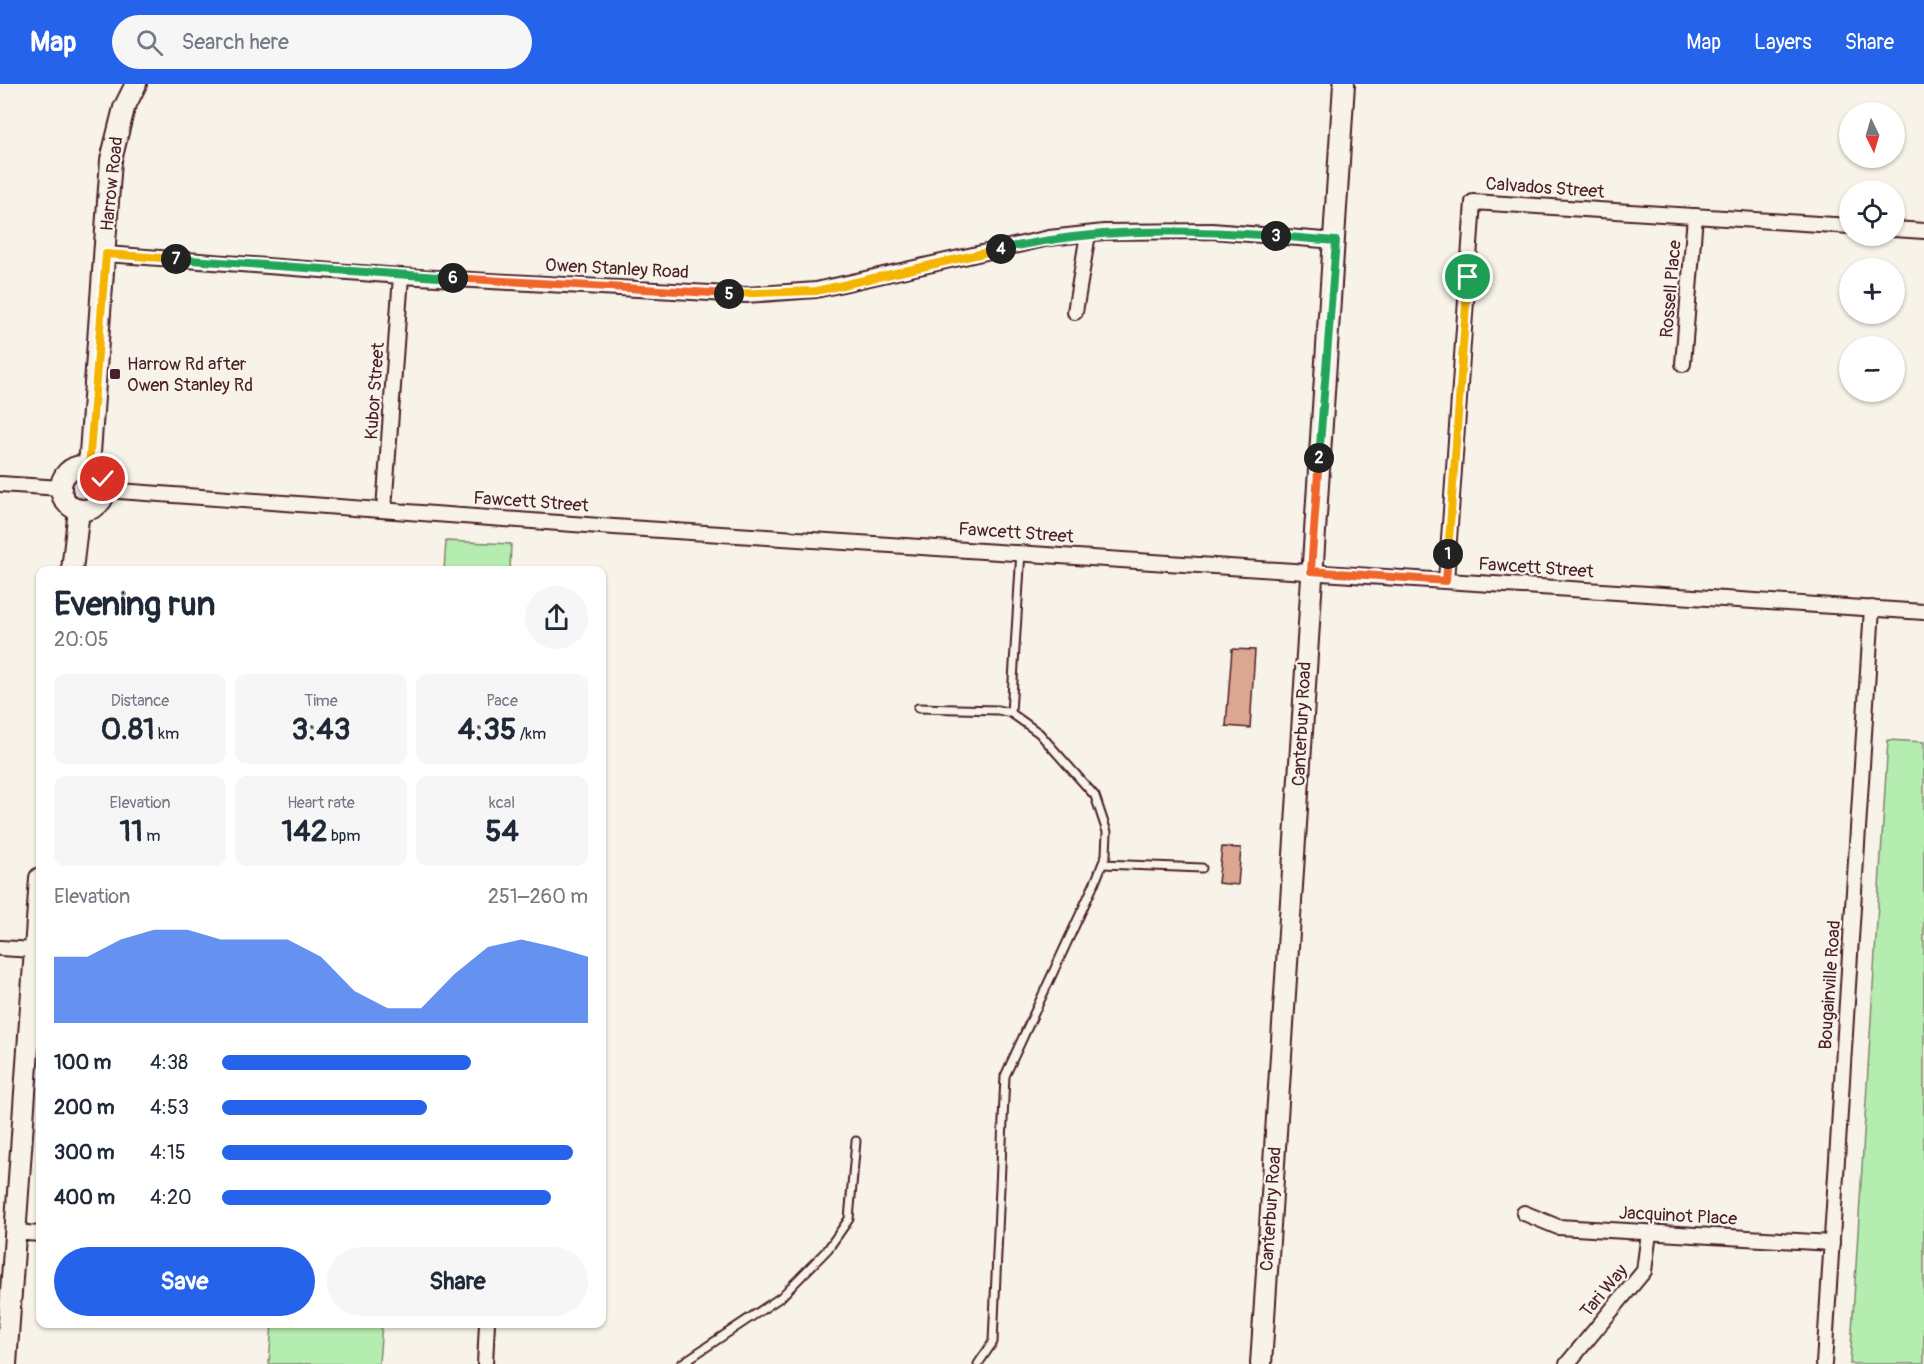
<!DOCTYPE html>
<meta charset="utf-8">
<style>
body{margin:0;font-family:Pangolin,sans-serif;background:#f6f6f7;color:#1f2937;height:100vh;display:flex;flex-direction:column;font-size:22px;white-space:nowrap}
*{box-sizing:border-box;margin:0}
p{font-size:20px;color:#747a83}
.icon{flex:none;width:33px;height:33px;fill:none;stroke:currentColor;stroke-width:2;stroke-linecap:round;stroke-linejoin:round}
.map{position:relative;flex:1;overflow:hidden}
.drawer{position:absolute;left:36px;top:482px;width:570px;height:762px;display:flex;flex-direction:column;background:#fff;border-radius:12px;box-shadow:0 2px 4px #0004}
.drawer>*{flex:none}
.needle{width:39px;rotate:175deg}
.fabs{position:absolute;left:1839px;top:18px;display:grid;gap:12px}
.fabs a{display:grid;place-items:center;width:66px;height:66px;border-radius:50%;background:#fff;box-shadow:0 2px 4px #0004;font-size:30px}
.pin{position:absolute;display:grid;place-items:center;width:51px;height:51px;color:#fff;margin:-26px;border:3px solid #fff;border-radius:50%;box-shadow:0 2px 6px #0007}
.km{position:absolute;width:30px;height:30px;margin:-15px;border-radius:50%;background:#222;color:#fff;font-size:16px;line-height:30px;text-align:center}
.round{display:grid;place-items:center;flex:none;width:63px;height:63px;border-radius:32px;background:#f6f6f7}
.headline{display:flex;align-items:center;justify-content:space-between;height:102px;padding:0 18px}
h1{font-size:33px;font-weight:800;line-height:45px}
.metrics{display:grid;grid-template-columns:repeat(3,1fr);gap:9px;height:102px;padding:6px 18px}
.metrics div{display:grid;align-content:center;border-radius:12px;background:#f6f6f7;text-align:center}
.metrics b{font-size:30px;font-weight:800}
.metrics small{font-size:16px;font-weight:400}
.metrics p{font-size:16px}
.chart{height:168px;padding:12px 18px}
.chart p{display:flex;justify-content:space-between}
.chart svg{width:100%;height:108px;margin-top:6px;fill:#2563eb;opacity:.7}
.action{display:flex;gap:12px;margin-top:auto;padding:12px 18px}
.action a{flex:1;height:69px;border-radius:36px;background:#2563eb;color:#fff;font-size:24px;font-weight:800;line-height:69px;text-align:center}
.action a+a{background:#f6f6f7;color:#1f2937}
ul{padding:0 18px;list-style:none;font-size:20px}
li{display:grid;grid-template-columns:96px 72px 1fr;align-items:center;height:45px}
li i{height:15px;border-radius:8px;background:#2563eb}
header{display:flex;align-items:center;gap:36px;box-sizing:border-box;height:84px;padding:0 30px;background:#2563eb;color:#fff}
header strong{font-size:28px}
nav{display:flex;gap:33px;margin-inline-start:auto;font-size:21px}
.search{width:420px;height:54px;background:#f6f6f7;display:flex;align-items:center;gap:15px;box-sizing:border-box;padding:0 21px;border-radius:33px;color:#747a83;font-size:22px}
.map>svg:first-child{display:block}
.green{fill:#b5ecaf;stroke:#80866d;stroke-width:1.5}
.building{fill:#dba790;stroke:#4a1f2b;stroke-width:1.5}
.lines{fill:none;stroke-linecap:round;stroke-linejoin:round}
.lane-casing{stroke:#4a1f2b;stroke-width:11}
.street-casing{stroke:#4a1f2b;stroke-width:18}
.secondary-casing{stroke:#4a1f2b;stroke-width:24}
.lane{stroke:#f7f3e8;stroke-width:7}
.street{stroke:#f7f3e8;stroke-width:14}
.secondary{stroke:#f7f3e8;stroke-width:20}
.split-1-casing{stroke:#fff;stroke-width:12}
.split-2-casing{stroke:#fff;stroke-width:12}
.split-3-casing{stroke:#fff;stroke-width:12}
.split-4-casing{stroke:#fff;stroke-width:12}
.split-5-casing{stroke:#fff;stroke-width:12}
.split-6-casing{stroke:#fff;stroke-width:12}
.split-7-casing{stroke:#fff;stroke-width:12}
.split-8-casing{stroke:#fff;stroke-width:12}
.split-1{stroke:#f5b400;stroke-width:8}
.split-2{stroke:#f0652b;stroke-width:8}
.split-3{stroke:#22a559;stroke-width:8}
.split-4{stroke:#22a559;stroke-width:8}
.split-5{stroke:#f5b400;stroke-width:8}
.split-6{stroke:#f0652b;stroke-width:8}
.split-7{stroke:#22a559;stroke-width:8}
.split-8{stroke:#f5b400;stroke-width:8}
.poi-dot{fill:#4a1f2b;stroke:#f7f3e8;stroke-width:2}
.labels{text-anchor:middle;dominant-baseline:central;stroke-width:4.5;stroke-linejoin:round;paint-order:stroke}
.street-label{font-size:18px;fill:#4a1f2b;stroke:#f7f3e8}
.poi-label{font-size:18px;fill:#4a1f2b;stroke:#f7f3e8;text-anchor:start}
</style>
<header>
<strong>Map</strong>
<div class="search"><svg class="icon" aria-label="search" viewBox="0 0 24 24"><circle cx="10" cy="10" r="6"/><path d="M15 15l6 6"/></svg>Search here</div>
<nav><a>Map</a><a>Layers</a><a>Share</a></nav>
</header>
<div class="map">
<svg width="1924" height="1280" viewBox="0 0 1924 1280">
<rect width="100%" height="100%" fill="#f7f3e8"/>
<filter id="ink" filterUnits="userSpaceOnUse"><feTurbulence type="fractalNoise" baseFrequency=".0167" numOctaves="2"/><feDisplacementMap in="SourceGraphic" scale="12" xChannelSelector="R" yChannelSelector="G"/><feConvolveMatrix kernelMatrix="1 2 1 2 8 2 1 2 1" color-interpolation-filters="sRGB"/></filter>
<g filter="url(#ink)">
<g class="green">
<polygon points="446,457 511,460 510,486 444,486"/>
<polygon points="1888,656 1924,658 1924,1280 1850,1280"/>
<polygon points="272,1239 382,1239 379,1280 269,1280"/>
</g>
<g class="building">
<polygon points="1232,565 1255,566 1250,644 1226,642"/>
<polygon points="1222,763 1241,764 1238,801 1218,799"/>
</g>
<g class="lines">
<defs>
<g id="lane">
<polyline points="918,624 998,626 1011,629 1039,649 1095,712 1107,748 1106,771 1096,796 1005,992 993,1258 978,1280"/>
<polyline points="1011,629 1021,467"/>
<polyline points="1103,780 1202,784"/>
<polyline points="681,1280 781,1213 828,1165 849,1135 856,1057"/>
</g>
<g id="street">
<polyline points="1894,145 1924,147"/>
<polyline points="106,170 401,192 746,211 816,206 1049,154 1104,148 1212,147 1336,157"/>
<polyline points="1075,228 1088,150"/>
<polyline points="1683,280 1695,132"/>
<polyline points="0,400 61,404"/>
<polyline points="105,406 614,443 1924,528"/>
<polyline points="384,425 401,192"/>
<polyline points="1446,497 1473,118 1850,142"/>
<polyline points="0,864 34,866"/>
<polyline points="1524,1129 1558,1143 1832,1159"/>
<polyline points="14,1148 40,1150"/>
<polyline points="485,1280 487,1239"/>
<polyline points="1567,1280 1644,1187 1649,1149"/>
<polyline points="1824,1280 1872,524"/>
</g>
<g id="secondary">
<circle cx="83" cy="404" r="22"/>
<polyline points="89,383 111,76 124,24 136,0"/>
<polyline points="72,486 79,426"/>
<polyline points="6,1280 40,794"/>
<polyline points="1261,1280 1344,0"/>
</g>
</defs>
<use href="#lane" class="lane-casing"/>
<use href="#street" class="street-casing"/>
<use href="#secondary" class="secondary-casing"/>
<use href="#lane" class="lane"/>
<use href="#street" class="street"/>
<use href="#secondary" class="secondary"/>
</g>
</g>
<g class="lines" filter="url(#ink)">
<defs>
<polyline id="split-1" points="1448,470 1468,193"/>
<polyline id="split-2" points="1319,374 1311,487 1446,497 1448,470"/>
<polyline id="split-3" points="1276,152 1336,157 1319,374"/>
<path id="split-4" d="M1001,165C1097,144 1179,145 1276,152"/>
<polyline id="split-5" points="729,210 816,207 1001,165"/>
<polyline id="split-6" points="453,194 729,210"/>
<polyline id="split-7" points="176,175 453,194"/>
<polyline id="split-8" points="103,395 89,383 106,170 176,175"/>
</defs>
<use href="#split-1" class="split-1-casing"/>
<use href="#split-2" class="split-2-casing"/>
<use href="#split-3" class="split-3-casing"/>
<use href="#split-4" class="split-4-casing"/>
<use href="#split-5" class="split-5-casing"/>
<use href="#split-6" class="split-6-casing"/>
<use href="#split-7" class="split-7-casing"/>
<use href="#split-8" class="split-8-casing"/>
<use href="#split-1" class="split-1"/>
<use href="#split-2" class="split-2"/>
<use href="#split-3" class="split-3"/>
<use href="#split-4" class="split-4"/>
<use href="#split-5" class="split-5"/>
<use href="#split-6" class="split-6"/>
<use href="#split-7" class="split-7"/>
<use href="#split-8" class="split-8"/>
</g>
<rect class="poi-dot" x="109" y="284" width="12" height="12" rx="3"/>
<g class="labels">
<g class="street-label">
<text transform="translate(112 100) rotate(-84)">Harrow Road</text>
<text transform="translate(1545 104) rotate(4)">Calvados Street</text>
<text transform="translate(617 185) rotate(3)">Owen Stanley Road</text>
<text transform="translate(1671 205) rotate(-85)">Rossell Place</text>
<text transform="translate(375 307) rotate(-86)">Kubor Street</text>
<text transform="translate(531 418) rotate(4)">Fawcett Street</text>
<text transform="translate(1016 449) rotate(4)">Fawcett Street</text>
<text transform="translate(1536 484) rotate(4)">Fawcett Street</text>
<text transform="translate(1302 640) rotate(-87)">Canterbury Road</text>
<text transform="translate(1830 901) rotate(-86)">Bougainville Road</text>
<text transform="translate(1271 1125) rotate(-86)">Canterbury Road</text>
<text transform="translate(1678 1132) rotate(3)">Jacquinot Place</text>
<text transform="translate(1604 1207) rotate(-50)">Tari Way</text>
</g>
<g class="poi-label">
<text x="127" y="280">Harrow Rd after<tspan x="127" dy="21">Owen Stanley Rd</tspan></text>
</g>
</g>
</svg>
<div class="fabs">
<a><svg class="needle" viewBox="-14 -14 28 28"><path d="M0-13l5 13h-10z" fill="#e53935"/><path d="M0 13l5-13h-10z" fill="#747a83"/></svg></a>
<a><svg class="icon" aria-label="locate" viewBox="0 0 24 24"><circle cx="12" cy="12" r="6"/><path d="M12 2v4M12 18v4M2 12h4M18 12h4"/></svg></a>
<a>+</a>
<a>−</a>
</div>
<div class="pin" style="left:1468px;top:193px;background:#1e9e55"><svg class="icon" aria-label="arrive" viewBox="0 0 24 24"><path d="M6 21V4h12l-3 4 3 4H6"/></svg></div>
<div class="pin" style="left:103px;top:395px;background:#d93025"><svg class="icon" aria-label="check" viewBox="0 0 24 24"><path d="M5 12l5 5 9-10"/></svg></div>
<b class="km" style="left:1448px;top:470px">1</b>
<b class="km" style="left:1319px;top:374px">2</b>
<b class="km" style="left:1276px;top:152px">3</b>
<b class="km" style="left:1001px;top:165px">4</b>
<b class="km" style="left:729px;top:210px">5</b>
<b class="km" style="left:453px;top:194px">6</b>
<b class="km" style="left:176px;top:175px">7</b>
<section class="drawer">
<div class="headline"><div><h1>Evening run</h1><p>20:05</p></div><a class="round"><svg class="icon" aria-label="share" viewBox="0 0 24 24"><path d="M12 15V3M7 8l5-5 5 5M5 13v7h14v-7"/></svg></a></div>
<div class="metrics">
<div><p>Distance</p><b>0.81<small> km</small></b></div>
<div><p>Time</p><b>3:43</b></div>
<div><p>Pace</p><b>4:35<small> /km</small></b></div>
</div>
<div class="metrics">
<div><p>Elevation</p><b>11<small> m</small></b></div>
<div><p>Heart rate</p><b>142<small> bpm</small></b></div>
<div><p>kcal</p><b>54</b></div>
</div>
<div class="chart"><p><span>Elevation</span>251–260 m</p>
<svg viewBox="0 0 160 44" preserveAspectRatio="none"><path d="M0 44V17L10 17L20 10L30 6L40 6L50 10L60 10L70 10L80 17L90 31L100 38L110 38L120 24L130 13L140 10L150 13L160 17V44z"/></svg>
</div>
<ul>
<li><b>100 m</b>4:38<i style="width:68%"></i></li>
<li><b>200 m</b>4:53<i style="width:56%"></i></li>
<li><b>300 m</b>4:15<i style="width:96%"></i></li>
<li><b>400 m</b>4:20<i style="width:90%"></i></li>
</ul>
<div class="action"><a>Save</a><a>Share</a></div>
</section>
</div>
